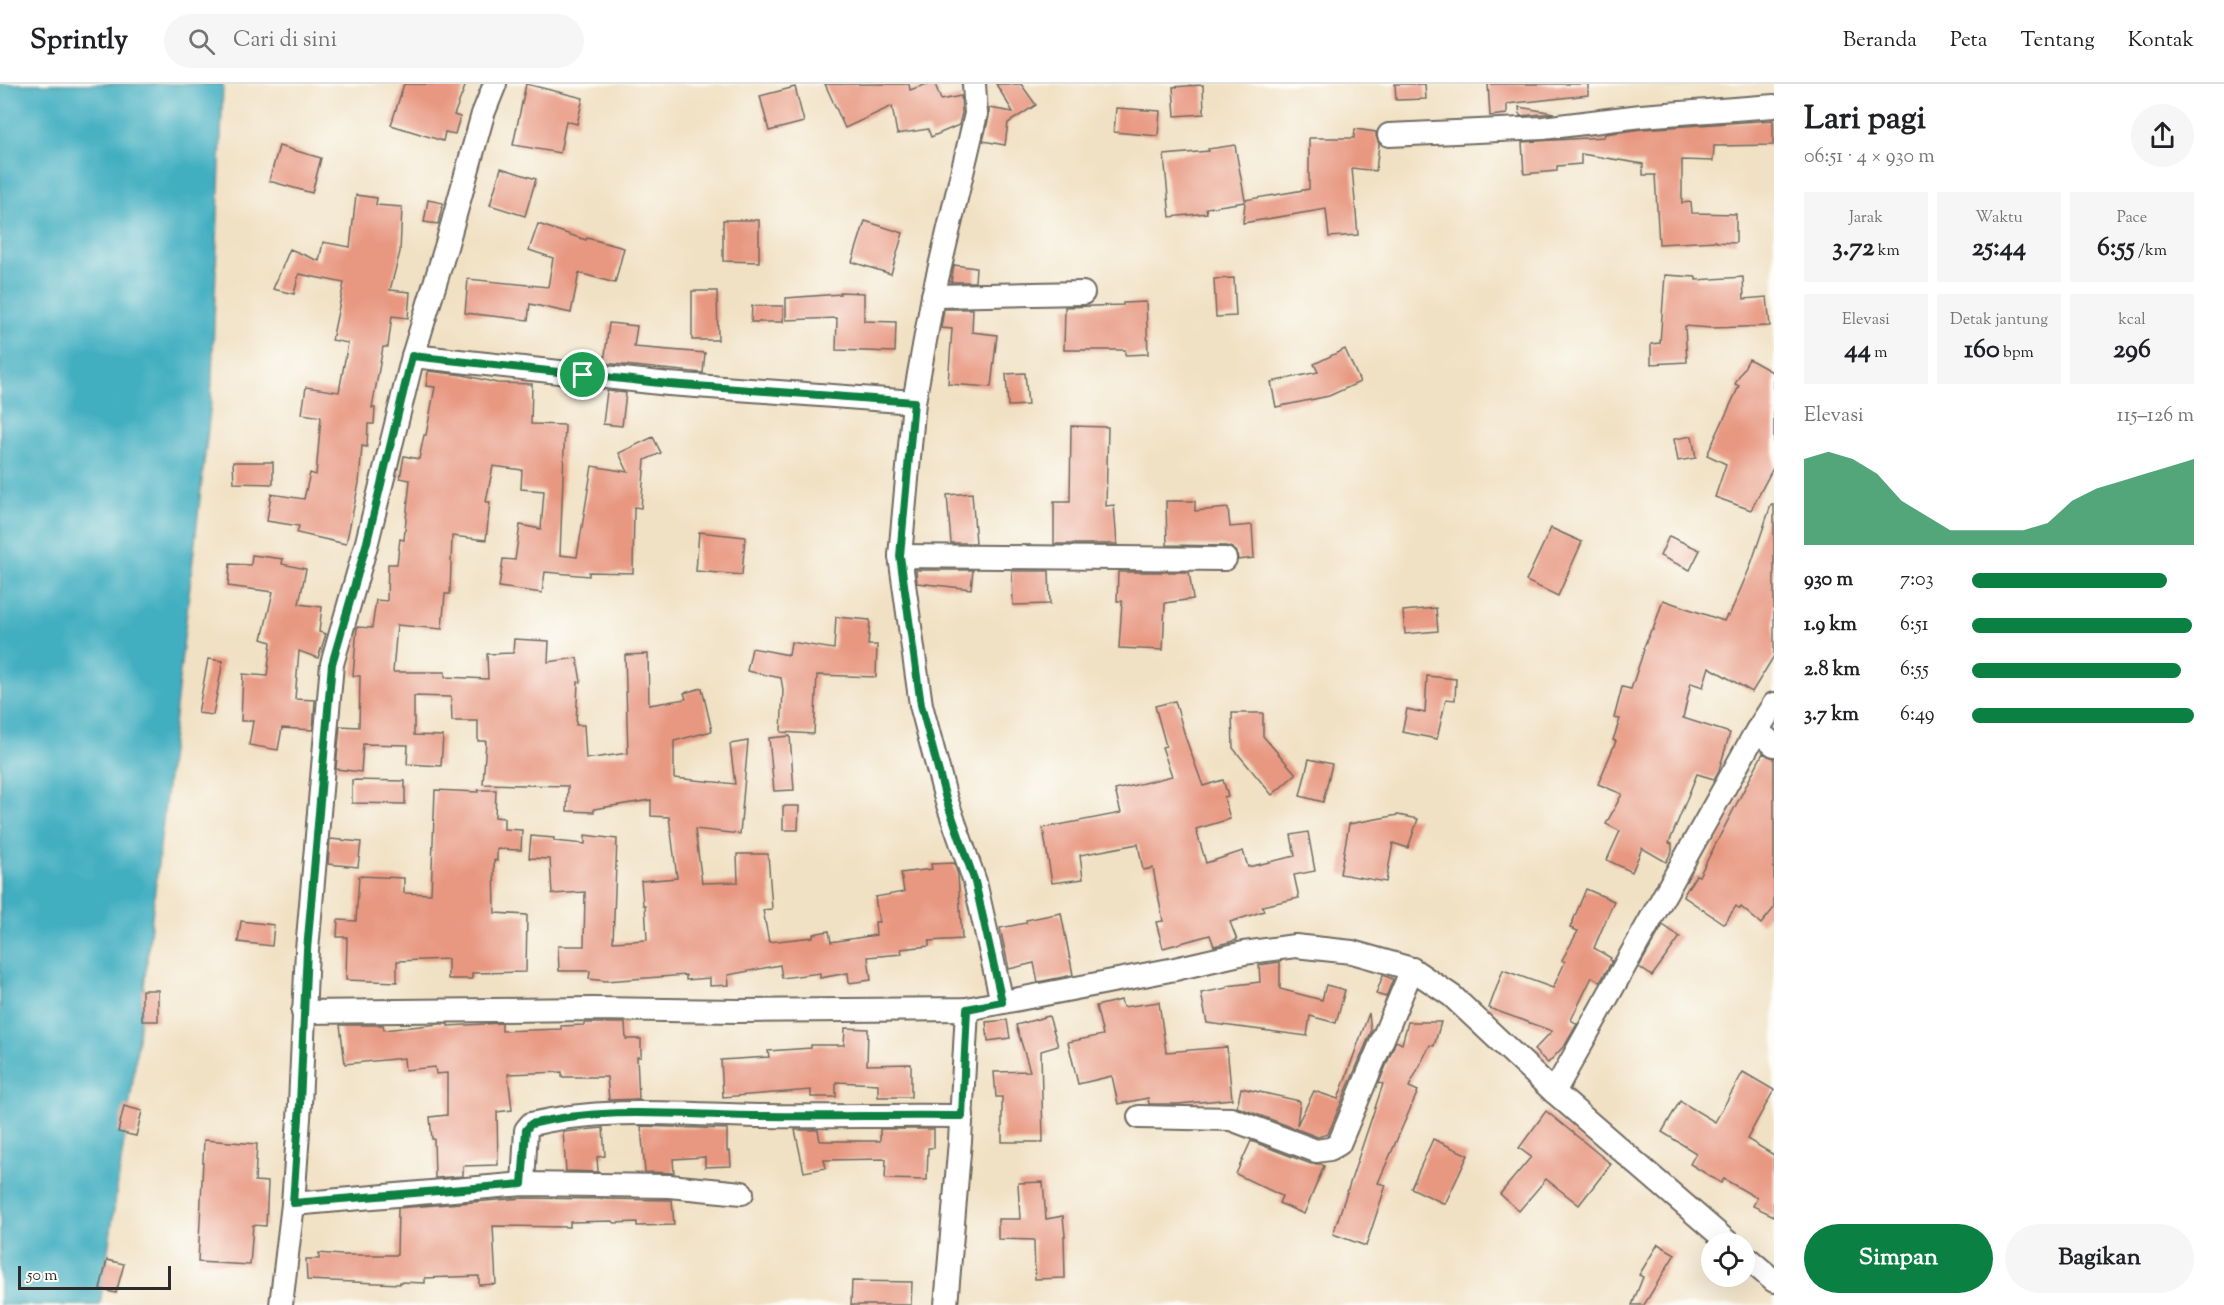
<!DOCTYPE html>
<html lang="id">
<meta charset="utf-8">
<style>
body{margin:0;font-family:"Sorts Mill Goudy",serif;background:#f6f6f6;color:#202124;height:100vh;display:flex;flex-direction:column;font-size:22px;white-space:nowrap}
*{box-sizing:border-box;margin:0}
p{font-size:20px;color:#757577}
.icon{flex:none;width:33px;height:33px;fill:none;stroke:currentColor;stroke-width:2;stroke-linecap:round;stroke-linejoin:round}
.map{position:relative;flex:1;overflow:hidden}
.sheet{display:flex;flex-direction:column;background:#fff;width:450px}
.sheet>*{flex:none}
.controls{position:absolute;left:1701px;top:1149px;display:grid;gap:12px}
.controls a{display:grid;place-items:center;width:54px;height:54px;border-radius:50%;background:#fff;box-shadow:0 6px 24px #0002;font-size:30px}
.scale{position:absolute;left:18px;bottom:15px;width:153px;box-sizing:border-box;padding-left:6px;border:3px solid #2b2b2b;border-top:0;font-size:16px;line-height:21px;white-space:nowrap;color:#2b2b2b;-webkit-text-stroke:4px #fdfcf7;paint-order:stroke}
.pin{position:absolute;display:grid;place-items:center;width:51px;height:51px;color:#fff;margin:-26px;border:3px solid #fff;border-radius:50%;box-shadow:0 2px 6px #0007}
.round{display:grid;place-items:center;flex:none;width:63px;height:63px;border-radius:32px;background:#f6f6f6}
.head{display:flex;align-items:center;justify-content:space-between;height:102px;padding:0 30px}
h1{font-size:33px;font-weight:800;line-height:45px}
.figures{display:grid;grid-template-columns:repeat(3,1fr);gap:9px;height:102px;padding:6px 30px}
.figures div{display:grid;align-content:center;border-radius:0px;background:#f6f6f6;text-align:center}
.figures b{font-size:26px;font-weight:800}
.figures small{font-size:16px;font-weight:400}
.figures p{font-size:16px}
.chart{height:168px;padding:12px 30px}
.chart p{display:flex;justify-content:space-between}
.chart svg{width:100%;height:108px;margin-top:6px;fill:#0b8043;opacity:.7}
.primary-button{display:flex;gap:12px;margin-top:auto;padding:12px 30px}
.primary-button a{flex:1;height:69px;border-radius:36px;background:#0b8043;color:#fff;font-size:24px;font-weight:800;line-height:69px;text-align:center}
.primary-button a+a{background:#f6f6f6;color:#202124}
ul{padding:0 30px;list-style:none;font-size:20px}
li{display:grid;grid-template-columns:96px 72px 1fr;align-items:center;height:45px}
li i{height:15px;border-radius:8px;background:#0b8043}
header{display:flex;align-items:center;gap:36px;box-sizing:border-box;height:84px;padding:0 30px;background:#fff;border-bottom:2px solid #e0e0e0}
header strong{font-size:28px}
nav{display:flex;gap:33px;margin-inline-start:auto;font-size:21px}
.search{width:420px;height:54px;background:#f6f6f6;display:flex;align-items:center;gap:15px;box-sizing:border-box;padding:0 21px;border-radius:33px;color:#757577;font-size:22px}
main{display:flex;flex:1;min-height:0}
.map>svg:first-child{display:block}
.water{fill:#43afc1;stroke:#376d76;stroke-width:1.5}
.building{fill:#e89881}
.lines{fill:none;stroke-linecap:round;stroke-linejoin:round}
.minor-casing{stroke:#706b61;stroke-width:26}
.minor{stroke:#fff;stroke-width:22}
.route-casing{stroke:#fff;stroke-width:12}
.route{stroke:#0b8043;stroke-width:8}
</style>
<header>
<strong>Sprintly</strong>
<div class="search"><svg class="icon" aria-label="search" viewBox="0 0 24 24"><circle cx="10" cy="10" r="6"/><path d="M15 15l6 6"/></svg>Cari di sini</div>
<nav><a>Beranda</a><a>Peta</a><a>Tentang</a><a>Kontak</a></nav>
</header>
<main>
<div class="map">
<svg width="1774" height="1221" viewBox="0 0 1774 1221">
<rect width="100%" height="100%" fill="#fdfcf7"/>
<filter id="ink" filterUnits="userSpaceOnUse"><feTurbulence type="fractalNoise" baseFrequency=".0167" numOctaves="2"/><feDisplacementMap in="SourceGraphic" scale="12" xChannelSelector="R" yChannelSelector="G"/><feConvolveMatrix kernelMatrix="1 2 1 2 8 2 1 2 1" color-interpolation-filters="sRGB"/></filter>
<filter id="wash" filterUnits="userSpaceOnUse"><feTurbulence type="fractalNoise" baseFrequency=".008" numOctaves="4" result="noise"/><feDisplacementMap in="SourceGraphic" scale="24" xChannelSelector="R" yChannelSelector="G"/><feGaussianBlur stdDeviation="1.35" result="paint"/><feColorMatrix in="noise" values="0 0 0 0 0 0 0 0 0 0 0 0 0 0 0 0 0 1.4 0 .05"/><feComposite in="paint" operator="in"/></filter>
<g filter="url(#wash)">
<rect width="100%" height="100%" fill="#f1e1c4"/>
<polygon class="water" points="0,0 223,0 211,318 134,989 100,1221 0,1221"/>
<g id="blocks">
<g class="building">
<polygon points="404,0 466,0 454,31 460,33 455,50 445,48 443,57 391,41"/>
<polygon points="526,0 583,14 577,40 566,37 560,69 513,61"/>
<polygon points="825,0 909,0 910,6 927,0 935,0 941,16 961,12 962,29 959,41 931,53 928,45 897,50 892,22 845,44"/>
<polygon points="996,0 1021,0 1036,21 1008,39 1005,61 983,57 989,33 989,24 1013,28"/>
<polygon points="1395,0 1425,0 1426,15 1396,16"/>
<polygon points="1488,0 1588,0 1588,11 1507,20 1507,30 1490,32"/>
<polygon points="1203,1 1204,30 1175,32 1173,3"/>
<polygon points="795,3 804,38 769,47 760,12"/>
<polygon points="1519,23 1554,29 1520,32"/>
<polygon points="1116,24 1160,27 1158,52 1114,48"/>
<polygon points="1773,36 1773,61 1714,62 1713,77 1682,76 1682,119 1691,118 1692,129 1736,130 1736,159 1716,158 1716,157 1659,160 1655,91 1643,91 1643,80 1581,70 1581,80 1557,82 1557,87 1524,90 1522,58 1604,53 1605,50 1642,45"/>
<polygon points="1355,45 1376,48 1376,52 1379,60 1376,87 1352,84 1358,151 1329,153 1326,125 1243,139 1245,118 1206,124 1207,129 1170,133 1164,71 1209,67 1208,65 1235,61 1245,116 1309,105 1309,54 1354,54"/>
<polygon points="279,62 321,74 312,109 269,97"/>
<polygon points="501,84 536,95 525,132 490,121"/>
<polygon points="356,111 377,114 376,121 402,123 400,168 390,206 410,208 408,234 392,232 388,263 383,263 372,324 375,324 374,340 368,340 367,363 362,362 359,399 346,460 297,449 299,442 267,437 271,410 304,415 310,389 316,391 321,333 302,330 306,303 339,308 348,259 332,256 344,199 299,190 294,210 273,205 290,165 319,177 323,158 350,163"/>
<polygon points="428,116 443,119 438,140 424,138"/>
<polygon points="723,136 759,136 759,178 723,177"/>
<polygon points="865,137 903,149 891,190 852,178"/>
<polygon points="538,140 586,156 587,154 624,164 615,199 579,189 571,229 530,220 528,236 465,229 468,195 548,203 553,174 529,166"/>
<polygon points="954,181 976,184 975,198 951,198"/>
<polygon points="1665,191 1696,193 1696,196 1743,193 1744,215 1767,213 1770,242 1711,244 1685,242 1687,278 1651,280 1651,260 1660,259"/>
<polygon points="1234,194 1236,232 1216,233 1214,195"/>
<polygon points="692,207 717,207 718,256 692,256"/>
<polygon points="840,208 864,209 864,237 896,238 895,268 836,266 837,234 786,236 786,214 840,210"/>
<polygon points="1146,218 1148,270 1125,271 1125,266 1064,266 1065,223 1123,221 1123,219"/>
<polygon points="752,222 783,222 783,238 751,238"/>
<polygon points="944,225 973,225 972,248 997,251 991,303 948,300 952,245 941,244"/>
<polygon points="609,239 637,242 634,263 705,269 703,289 604,279"/>
<polygon points="1345,265 1360,298 1329,312 1276,323 1271,298 1318,288 1314,280"/>
<polygon points="1749,275 1774,289 1774,382 1751,426 1715,413 1726,380 1707,371 1739,302 1735,300"/>
<polygon points="428,287 463,291 497,299 532,300 531,340 565,341 560,471 577,473 592,382 628,388 619,369 653,353 661,369 645,376 641,424 634,423 633,489 589,488 589,492 545,488 542,509 499,503 503,475 515,476 520,441 541,445 544,407 521,405 522,386 493,382 486,418 490,418 486,456 452,452 450,510 445,510 442,545 397,541 393,588 445,588 445,593 488,595 487,570 513,569 514,555 549,557 548,578 577,574 581,598 578,598 576,641 584,641 586,675 628,669 625,571 648,570 649,621 686,615 684,609 702,604 712,647 674,657 674,694 735,700 730,660 748,657 740,750 695,745 702,799 738,798 737,770 768,770 772,825 763,826 769,858 813,853 813,850 829,847 831,858 876,851 875,838 879,838 875,813 904,808 901,789 932,785 931,780 954,779 958,791 962,855 929,857 929,862 901,865 902,870 868,873 871,896 849,899 848,889 820,894 820,889 782,894 780,881 728,891 729,901 710,902 710,894 686,896 686,891 606,897 589,895 590,887 559,887 558,862 584,862 585,808 552,810 550,775 529,774 531,752 554,754 554,757 585,760 585,751 617,755 613,858 647,856 645,821 643,821 641,797 677,794 669,733 651,732 651,716 594,725 594,728 567,727 568,702 483,700 486,657 478,657 478,637 452,637 451,613 414,612 414,651 443,652 441,682 407,680 408,661 363,660 361,688 336,685 340,642 359,643 360,592 353,592 357,543 372,544 376,516 387,517 388,480 397,480 400,455 404,456 410,396 400,394 404,372 419,375 424,351 426,351 435,303 426,302"/>
<polygon points="1025,289 1028,321 1008,322 1006,290"/>
<polygon points="607,307 626,309 622,342 603,340"/>
<polygon points="1071,342 1108,343 1106,422 1114,421 1117,460 1054,460 1054,418 1070,418"/>
<polygon points="1692,352 1696,374 1678,377 1674,355"/>
<polygon points="233,378 273,378 273,400 234,399"/>
<polygon points="972,409 976,459 951,459 947,411"/>
<polygon points="1166,417 1195,417 1195,427 1228,424 1230,443 1252,441 1254,474 1238,476 1237,468 1232,464 1226,462 1167,461"/>
<polygon points="1771,421 1774,421 1774,572 1752,608 1709,583 1703,603 1691,599 1683,634 1730,649 1719,686 1714,695 1697,690 1669,759 1672,760 1672,767 1666,778 1642,764 1632,788 1607,776 1620,747 1606,740 1622,710 1598,700 1616,657 1613,656 1620,635 1614,634 1622,603 1631,605 1644,566 1643,565 1651,546 1653,546 1663,516 1724,537 1727,531 1729,532 1750,483"/>
<polygon points="1551,444 1582,458 1558,512 1526,497"/>
<polygon points="699,448 745,453 742,491 696,487"/>
<polygon points="1669,452 1700,466 1690,486 1660,472"/>
<polygon points="252,471 283,475 282,480 306,485 299,520 322,523 319,548 326,550 318,574 299,567 295,615 315,616 313,646 282,644 278,666 249,661 253,637 241,637 243,590 267,592 271,558 262,555 273,508 228,502 230,480 251,481"/>
<polygon points="916,486 973,486 971,505 917,499"/>
<polygon points="1012,487 1049,487 1050,520 1013,521"/>
<polygon points="1118,488 1189,488 1193,515 1165,519 1163,566 1119,564 1122,517 1117,517"/>
<polygon points="1436,524 1438,547 1405,550 1403,527"/>
<polygon points="836,533 870,536 868,561 877,561 876,593 817,591 814,650 781,648 783,606 781,594 747,587 752,564 789,571 791,558 834,565"/>
<polygon points="208,575 223,577 213,631 198,629"/>
<polygon points="1427,592 1456,595 1455,616 1446,615 1437,655 1402,648 1407,625 1425,629"/>
<polygon points="1175,617 1186,655 1203,702 1223,696 1228,712 1224,713 1230,735 1196,745 1206,779 1243,767 1248,783 1295,772 1291,751 1308,748 1315,787 1294,791 1299,814 1262,822 1264,827 1230,838 1237,856 1214,862 1210,851 1163,864 1156,838 1163,837 1153,784 1143,786 1138,760 1080,771 1083,795 1052,799 1043,744 1121,729 1115,706 1172,692 1162,663 1166,662 1155,622"/>
<polygon points="1232,629 1263,629 1263,652 1296,690 1272,711 1233,664"/>
<polygon points="790,652 794,706 774,707 769,654"/>
<polygon points="1763,669 1774,674 1774,824 1761,840 1741,823 1740,825 1736,822 1724,840 1683,812 1696,791 1699,792"/>
<polygon points="1309,675 1332,680 1323,718 1300,712"/>
<polygon points="352,696 405,697 405,720 352,719"/>
<polygon points="435,706 478,708 478,706 496,706 495,733 504,734 504,745 522,746 521,766 497,765 497,777 494,776 495,829 527,831 526,888 472,889 472,895 448,895 448,875 397,877 397,898 346,896 347,853 337,853 338,836 356,837 359,792 404,794 404,809 431,810"/>
<polygon points="783,722 799,722 798,746 783,746"/>
<polygon points="1398,731 1418,735 1408,764 1393,759 1386,798 1340,790 1349,740"/>
<polygon points="330,755 361,758 358,783 328,780"/>
<polygon points="1586,805 1614,817 1594,864 1611,874 1610,876 1612,877 1600,898 1592,893 1571,936 1577,940 1565,961 1548,979 1534,966 1552,947 1489,924 1503,886 1553,904 1565,878 1562,876 1578,847 1570,844"/>
<polygon points="1061,829 1073,891 1038,898 1034,879 1009,885 1000,844 1026,839 1026,836"/>
<polygon points="241,837 274,841 272,862 238,858"/>
<polygon points="1663,841 1680,853 1652,892 1639,883"/>
<polygon points="1280,878 1280,905 1322,916 1326,901 1345,906 1336,939 1310,932 1307,952 1207,939 1201,909 1227,904 1227,902 1260,898 1259,881"/>
<polygon points="1383,891 1393,895 1386,913 1376,910"/>
<rect x="142" y="906" width="16" height="31"/>
<polygon points="1121,916 1123,923 1159,918 1166,968 1227,963 1232,1015 1178,1020 1149,1020 1148,1014 1118,1020 1112,992 1078,1000 1068,958 1103,951 1096,922"/>
<polygon points="1369,929 1371,948 1328,1050 1318,1053 1237,1023 1241,1004 1300,1017 1297,1041 1314,1007 1338,1015"/>
<polygon points="1049,932 1058,962 1041,967 1043,1058 1002,1058 1002,1013 996,1013 994,988 1030,987 1016,941"/>
<polygon points="1007,936 1010,954 988,957 986,938"/>
<polygon points="1408,938 1441,938 1434,962 1430,961 1409,1003 1418,1007 1378,1099 1386,1101 1366,1162 1333,1150 1383,1000 1379,999 1396,957 1402,960"/>
<polygon points="502,939 502,947 561,945 561,942 584,941 584,939 625,939 626,955 641,955 641,973 637,973 639,1015 609,1016 607,993 562,993 562,988 508,990 512,1026 497,1028 498,1081 463,1082 463,1092 435,1094 434,1055 432,1055 430,1033 447,1031 447,989 436,990 435,983 405,986 404,974 345,980 340,941 383,941 384,946 439,940 448,940 448,942"/>
<polygon points="845,944 868,945 867,981 911,980 911,1013 878,1013 878,1000 836,998 836,1013 811,1013 811,1006 723,1013 721,976 769,973 768,967 811,964 811,961 844,961"/>
<polygon points="1743,988 1774,1006 1747,1055 1774,1071 1774,1132 1753,1122 1757,1114 1724,1095 1721,1099 1690,1080 1696,1069 1662,1048 1680,1017 1715,1038"/>
<polygon points="124,1022 142,1027 136,1052 118,1048"/>
<polygon points="1546,1027 1611,1080 1579,1121 1546,1095 1519,1127 1500,1110 1531,1073 1519,1064"/>
<polygon points="641,1042 727,1045 727,1067 730,1067 731,1082 705,1083 705,1073 673,1075 674,1089 645,1088"/>
<polygon points="603,1044 605,1072 597,1073 598,1088 566,1087 563,1048"/>
<polygon points="880,1045 934,1045 934,1064 928,1064 927,1096 885,1095 886,1075 824,1076 826,1084 804,1088 795,1046 818,1046 820,1057 880,1057"/>
<polygon points="1433,1055 1468,1071 1445,1120 1411,1104"/>
<polygon points="204,1056 257,1060 255,1097 268,1098 266,1142 253,1141 250,1181 198,1178"/>
<polygon points="1251,1057 1311,1080 1321,1080 1324,1082 1304,1130 1279,1119 1282,1112 1236,1090"/>
<polygon points="1043,1098 1046,1135 1063,1132 1065,1152 1064,1152 1065,1194 1035,1195 1034,1156 998,1155 998,1135 1020,1135 1018,1099"/>
<polygon points="524,1114 672,1116 674,1141 637,1142 637,1138 614,1139 613,1137 570,1138 570,1143 493,1142 496,1200 479,1201 479,1192 425,1194 425,1199 400,1198 400,1200 307,1196 306,1175 319,1175 319,1169 341,1171 397,1171 398,1124"/>
<polygon points="1658,1160 1675,1170 1644,1221 1632,1221 1643,1193 1639,1191"/>
<polygon points="107,1176 124,1180 116,1209 100,1205"/>
<polygon points="852,1197 912,1198 911,1221 851,1221"/>
</g>
</g>
</g>
<g filter="url(#ink)">
<use href="#blocks" fill-opacity="0" stroke="#706b61" stroke-width="1.5"/>
<g class="lines">
<defs>
<g id="minor">
<polyline points="974,0 976,30 933,212 914,318 900,472 921,621 946,715 975,798 1002,918"/>
<polyline points="1389,51 1543,44 1641,32 1774,22"/>
<polyline points="933,212 1083,209"/>
<polyline points="413,272 669,300 914,318"/>
<polyline points="900,472 1225,475"/>
<polyline points="1757,646 1774,661"/>
<polyline points="303,928 593,925 738,927 967,925 1175,885 1244,869 1295,862 1352,868 1412,885 1452,912 1554,1008 1730,1160"/>
<polyline points="1554,1008 1753,653 1774,620"/>
<polyline points="1139,1033 1231,1035 1316,1067 1330,1065 1339,1060 1412,885"/>
<path d="M523,1100L526,1046L531,1040C607,1022 687,1031 764,1032C830,1033 896,1031 962,1032"/>
<polyline points="293,1120 523,1100 669,1102 742,1109"/>
<polyline points="1744,1171 1774,1197"/>
<polyline points="281,1221 293,1120 300,1020 307,866 332,580 367,458 413,272 446,163 483,30 495,0"/>
<polyline points="946,1221 960,1057 967,925"/>
</g>
</defs>
<use href="#minor" class="minor-casing"/>
<use href="#minor" class="minor"/>
</g>
</g>
<g class="lines" filter="url(#ink)">
<defs>
<path id="route" d="M412,272L669,300L914,318L900,472L921,621L946,715L975,798L1002,918L967,925L962,1032C897,1031 832,1033 766,1032C688,1032 608,1021 531,1040L526,1046L522,1100L293,1119L300,1020L307,866L332,580L367,458Z"/>
</defs>
<use href="#route" class="route-casing"/>
<use href="#route" class="route"/>
</g>
</svg>
<div class="controls">
<a><svg class="icon" aria-label="locate" viewBox="0 0 24 24"><circle cx="12" cy="12" r="6"/><path d="M12 2v4M12 18v4M2 12h4M18 12h4"/></svg></a>
</div>
<div class="scale">50 m</div>
<div class="pin" style="left:583px;top:291px;background:#1e9e55"><svg class="icon" aria-label="arrive" viewBox="0 0 24 24"><path d="M6 21V4h12l-3 4 3 4H6"/></svg></div>
</div>
<section class="sheet">
<div class="head"><div><h1>Lari pagi</h1><p>06:51 · 4 × 930 m</p></div><a class="round"><svg class="icon" aria-label="share" viewBox="0 0 24 24"><path d="M12 15V3M7 8l5-5 5 5M5 13v7h14v-7"/></svg></a></div>
<div class="figures">
<div><p>Jarak</p><b>3.72<small> km</small></b></div>
<div><p>Waktu</p><b>25:44</b></div>
<div><p>Pace</p><b>6:55<small> /km</small></b></div>
</div>
<div class="figures">
<div><p>Elevasi</p><b>44<small> m</small></b></div>
<div><p>Detak jantung</p><b>160<small> bpm</small></b></div>
<div><p>kcal</p><b>296</b></div>
</div>
<div class="chart"><p><span>Elevasi</span>115–126 m</p>
<svg viewBox="0 0 160 44" preserveAspectRatio="none"><path d="M0 44V9L10 6L20 9L30 15L40 26L50 32L60 38L70 38L80 38L90 38L100 35L110 26L120 21L130 18L140 15L150 12L160 9V44z"/></svg>
</div>
<ul>
<li><b>930 m</b>7:03<i style="width:88%"></i></li>
<li><b>1.9 km</b>6:51<i style="width:99%"></i></li>
<li><b>2.8 km</b>6:55<i style="width:94%"></i></li>
<li><b>3.7 km</b>6:49<i style="width:100%"></i></li>
</ul>
<div class="primary-button"><a>Simpan</a><a>Bagikan</a></div>
</section>
</main>
